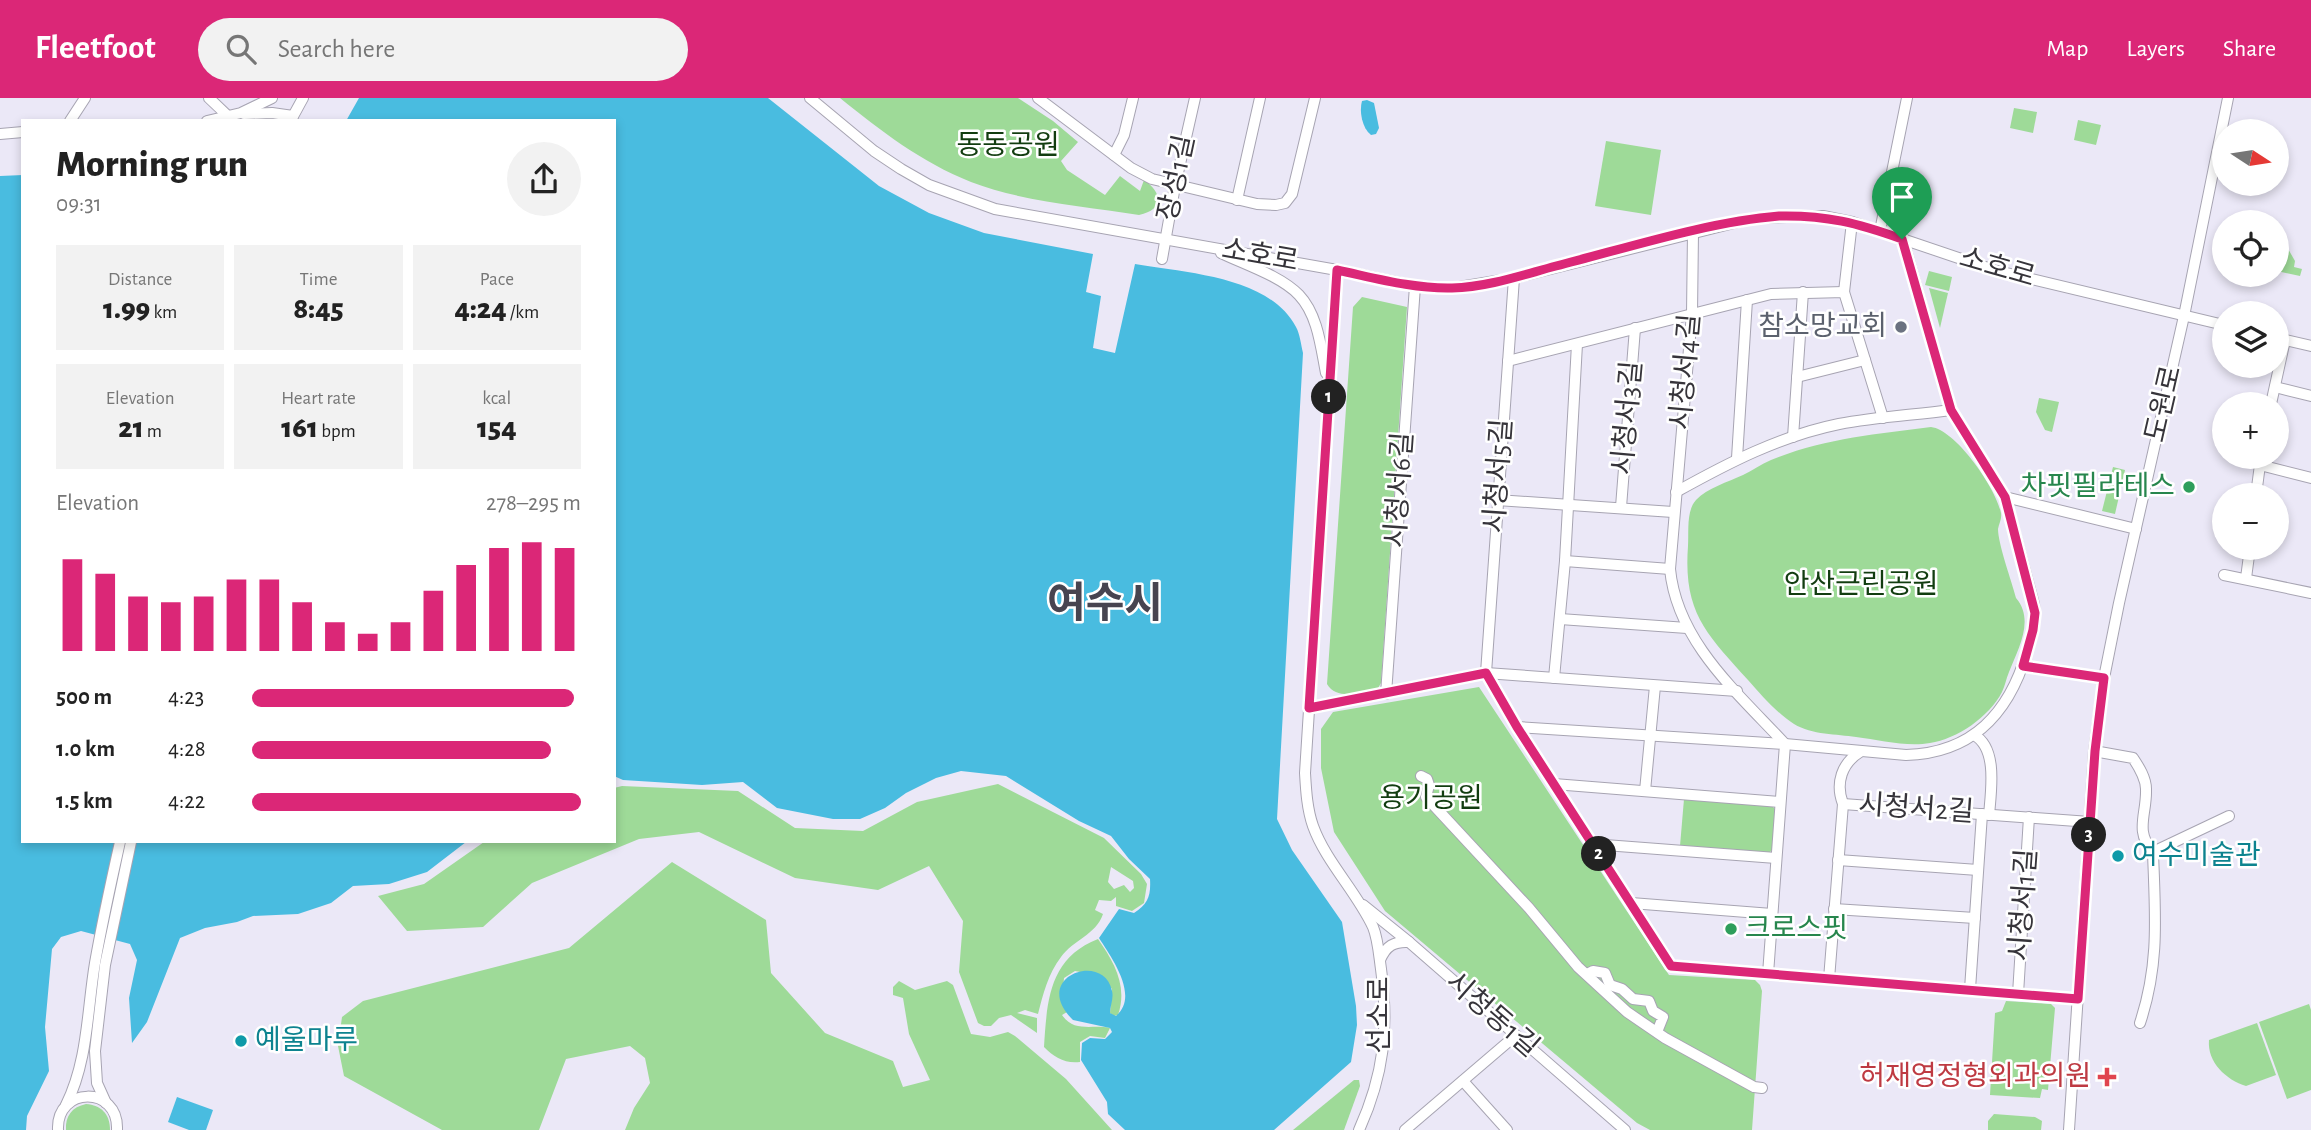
<!DOCTYPE html>
<meta charset="utf-8">
<style>
body{margin:0;font-family:"Alegreya Sans","Noto Sans KR",sans-serif;background:#f2f2f2;color:#222;height:100vh;display:flex;flex-direction:column;font-size:26px;white-space:nowrap}
*{box-sizing:border-box;margin:0}
p{font-size:23px;color:#767676}
.icon{flex:none;width:38px;height:38px;fill:none;stroke:currentColor;stroke-width:2;stroke-linecap:round;stroke-linejoin:round}
.map{position:relative;flex:1;overflow:hidden}
.details{position:absolute;left:21px;top:21px;width:595px;height:724px;display:flex;flex-direction:column;background:#fff;border-radius:0px;box-shadow:0 4px 10px #0003}
.details>*{flex:none}
.needle{width:46px;rotate:102deg}
.fabs{position:absolute;left:2212px;top:21px;display:grid;gap:14px}
.fabs a{display:grid;place-items:center;width:77px;height:77px;border-radius:50%;background:#fff;box-shadow:0 4px 10px #0003;font-size:35px}
.pin{position:absolute;display:grid;place-items:center;width:60px;height:60px;color:#fff;margin:-72px -30px;border-radius:50% 50% 50% 0;rotate:-45deg;box-shadow:0 0 7px #0007}
.pin .icon{rotate:45deg}
.km{position:absolute;width:35px;height:35px;margin:-18px;border-radius:50%;background:#222;color:#fff;font-size:19px;line-height:35px;text-align:center}
.round{display:grid;place-items:center;flex:none;width:74px;height:74px;border-radius:37px;background:#f2f2f2}
.summary{display:flex;align-items:center;justify-content:space-between;height:119px;padding:0 35px}
h1{font-size:38px;font-weight:800;line-height:52px}
.metrics{display:grid;grid-template-columns:repeat(3,1fr);gap:10px;height:119px;padding:7px 35px}
.metrics div{display:grid;align-content:center;border-radius:0px;background:#f2f2f2;text-align:center}
.metrics b{font-size:30px;font-weight:800}
.metrics small{font-size:19px;font-weight:400}
.metrics p{font-size:19px}
.chart{height:196px;padding:14px 35px}
.chart p{display:flex;justify-content:space-between}
.chart svg{width:100%;height:126px;margin-top:7px;stroke:#db2777;stroke-width:6}
ul{padding:0 35px;list-style:none;font-size:23px}
li{display:grid;grid-template-columns:112px 84px 1fr;align-items:center;height:52px}
li i{height:18px;border-radius:9px;background:#db2777}
header{display:flex;align-items:center;gap:42px;box-sizing:border-box;height:98px;padding:0 35px;background:#db2777;color:#fff}
header strong{font-size:33px}
nav{display:flex;gap:38px;margin-inline-start:auto;font-size:24px}
.search{width:490px;height:63px;background:#f2f2f2;display:flex;align-items:center;gap:18px;box-sizing:border-box;padding:0 24px;border-radius:38px;color:#767676;font-size:26px}
.map>svg:first-child{display:block}
.green{fill:#9eda98;fill-rule:evenodd}
.water{fill:#49bce0}
.lines{fill:none;stroke-linecap:round;stroke-linejoin:round}
.minor-casing{stroke:#a7a4b2;stroke-width:12}
.minor{stroke:#fff;stroke-width:10}
.route-casing{stroke:#fff;stroke-width:14}
.route{stroke:#db2777;stroke-width:9}
.worship-dot{fill:#6b7280;stroke:#fff;stroke-width:2.5}
.leisure-dot{fill:#2e9e5b;stroke:#fff;stroke-width:2.5}
.culture-dot{fill:#0f9aa8;stroke:#fff;stroke-width:2.5}
.health-dot{fill:#e0444e;stroke:#fff;stroke-width:2.5}
.labels{text-anchor:middle;dominant-baseline:central;stroke-width:5;stroke-linejoin:round;paint-order:stroke}
.park-label{font-size:28px;fill:#123d10;stroke:#fff}
.street-label{font-size:28px;fill:#36343a;stroke:#fff}
.worship-label{font-size:28px;fill:#5b616d;stroke:#fff;text-anchor:end}
.leisure-label{font-size:28px;fill:#27864d;stroke:#fff;text-anchor:end}
.culture-label{font-size:28px;fill:#0d838f;stroke:#fff;text-anchor:start}
.health-label{font-size:28px;fill:#be3a42;stroke:#fff;text-anchor:end}
.town-label{font-size:42px;font-weight:bold;fill:#474450;stroke:#fff}
</style>
<header>
<strong>Fleetfoot</strong>
<div class="search"><svg class="icon" aria-label="search" viewBox="0 0 24 24"><circle cx="10" cy="10" r="6"/><path d="M15 15l6 6"/></svg>Search here</div>
<nav><a>Map</a><a>Layers</a><a>Share</a></nav>
</header>
<div class="map">
<svg width="2311" height="1032" viewBox="0 0 2311 1032">
<rect width="100%" height="100%" fill="#ebe8f7"/>
<g class="green">
<path d="M840,0H1018L1053,23L1078,44L1061,63L1067,72L1105,97L1120,78L1140,93L1144,82C1163,95 1164,112 1139,117C1084,108 1023,104 971,84C921,64 881,33 840,0Z"/>
<polygon points="2014,10 2037,14 2033,35 2010,30"/>
<polygon points="2078,22 2101,27 2096,47 2074,42"/>
<polygon points="1606,43 1661,52 1651,117 1595,108"/>
<polygon points="2277,147 2287,149 2295,163 2294,169 2302,171 2300,178 2277,173"/>
<polygon points="1929,173 1952,179 1949,193 1925,187"/>
<polygon points="1929,190 1948,195 1940,230"/>
<path d="M1362,199L1407,209L1381,585L1377,592C1361,594 1337,603 1327,586L1353,209Z"/>
<polygon points="2039,300 2059,304 2052,334 2045,332 2036,314"/>
<path d="M1931,329C1956,332 1996,390 2001,415C2002,421 1999,425 1998,431C1998,446 2012,484 2016,500C2035,522 2018,551 2009,574C2006,581 2005,588 2002,594C1989,619 1957,641 1930,645C1907,649 1879,642 1856,639C1837,636 1812,637 1794,626C1778,616 1761,597 1748,582C1707,536 1683,515 1688,448C1689,434 1686,413 1696,402C1707,390 1728,384 1743,377C1752,373 1761,366 1771,362C1822,341 1876,336 1931,329Z"/>
<polygon points="2113,369 2125,372 2115,416 2102,413"/>
<polygon points="1479,589 1669,877 1755,882 1760,887 1762,893 1752,1032 1650,1032 1637,1025 1385,813 1334,734 1321,670 1321,631 1333,614"/>
<path d="M998,686L1104,740L1141,776L1147,786L1144,805L1132,813L1116,808V799L1111,803L1099,802L1095,812L1103,816C1096,837 1073,842 1061,859C1048,876 1043,896 1038,916L1025,912L1017,915L1037,920V935L1011,917L999,920L991,928H984L978,925L959,874L963,823L929,768L878,792L795,780L699,734L639,741L532,785L483,829L407,833L378,798L424,786L484,744H614V690L622,688L738,693L795,730L863,733L917,704ZM1111,769L1133,783L1134,790L1130,794L1124,787L1114,791L1108,784Z"/>
<polygon points="1684,701 1772,708 1776,712 1773,751 1769,755 1680,748"/>
<polygon points="672,764 766,822 771,875 825,935 893,963 903,989 930,982 909,936 903,900 893,897 893,889 899,883 915,892 947,883 953,887 971,936 990,939 1008,934 1015,938 1066,981 1112,1032 625,1032 634,1010 650,985 645,960 630,948 566,961 539,1032 442,1032 344,978 338,948 342,919 363,903 569,850"/>
<path d="M1098,841C1114,864 1128,888 1118,917L1114,918L1110,915L1112,891L1101,878L1075,873L1064,880L1062,905L1067,914L1062,917C1074,935 1092,926 1110,930L1105,940L1090,938L1080,944V964C1065,966 1054,959 1044,949C1047,903 1049,860 1098,841Z"/>
<polygon points="2006,903 2051,906 2055,910 2048,992 2042,991 2040,1000 1990,997 1995,915 2002,913"/>
<polygon points="2309,906 2311,912 2311,992 2287,1001 2259,924"/>
<path d="M2257,925L2276,977L2246,988C2226,982 2207,964 2209,942Z"/>
<polygon points="1354,982 1359,982 1360,988 1344,1032 1293,1032"/>
<path d="M86,1006C101,1007 110,1016 110,1032H66C65,1018 72,1009 86,1006Z"/>
<polygon points="1994,1016 2035,1019 2042,1023 2041,1032 1988,1032 1988,1023"/>
</g>
<g class="water">
<path d="M359,0H768L879,88L929,115L984,135L1093,156L1086,194L1101,198L1093,250L1115,255L1135,166C1186,175 1269,178 1296,229C1300,236 1301,247 1303,255L1277,721L1292,752L1342,824L1356,908L1357,927L1351,964L1274,1032H1125L1108,1016L1107,1004L1081,962L1082,945L1090,940L1105,941L1112,934L1110,930L1073,922C1029,879 1104,852 1112,893C1114,900 1110,908 1110,915L1116,918C1140,898 1111,859 1099,840L1119,811L1134,815C1148,806 1151,798 1150,781L1129,761L1111,738L1079,723L1006,678L961,673L936,680L906,695L885,710L860,721H833L777,710L743,684L702,687L623,682L614,678V23H346Z"/>
<path d="M1367,2L1374,5L1379,30L1376,36L1371,37C1362,30 1359,13 1362,3Z"/>
<polygon points="23,77 23,744 466,744 427,774 389,786 353,788 331,805 298,816 253,818 237,824 205,830 180,840 147,924 132,945 129,900 137,862 130,846 81,833 61,839 52,851 45,929 49,973 27,1018 26,1032 0,1032 0,78"/>
<polygon points="177,999 213,1012 206,1032 189,1032 168,1024"/>
</g>
<g class="lines">
<defs>
<g id="minor">
<polyline points="209,0 229,19"/>
<polyline points="810,0 874,53 901,71 929,87 995,111 1337,172 1415,188 1453,190 1514,180 1754,120 1823,118 1852,124 1994,172 2224,227"/>
<polyline points="1038,0 1131,70 1152,81 1257,106 1276,107 1285,105 1292,96 1315,0"/>
<polyline points="244,16 272,15 293,18"/>
<polyline points="291,22 303,0"/>
<polyline points="70,23 85,0"/>
<polyline points="207,23 241,15 272,0"/>
<polyline points="0,36 23,34"/>
<polyline points="1114,57 1124,37 1133,0"/>
<polyline points="1237,102 1260,0"/>
<polyline points="1880,133 1907,0"/>
<path d="M1693,134L1692,216L1670,471C1677,544 1738,595 1785,646L1768,876"/>
<path d="M1221,155C1244,166 1281,178 1299,197C1318,217 1321,250 1326,275"/>
<polyline points="1162,161 1175,88 1195,0"/>
<path d="M1337,172L1305,675C1306,692 1307,711 1313,728C1326,764 1356,793 1373,829C1378,841 1379,857 1381,871C1389,930 1384,977 1359,1032"/>
<polyline points="1844,194 1852,124"/>
<polyline points="2277,240 2311,248"/>
<polyline points="1508,263 1771,196 1844,194 1883,320"/>
<polyline points="1797,279 1865,262"/>
<polyline points="2275,289 2311,298"/>
<polyline points="2271,306 2285,242"/>
<polyline points="1793,339 1803,194"/>
<polyline points="1737,360 1747,202"/>
<polyline points="2260,367 2311,380"/>
<path d="M1676,394C1728,365 1780,338 1839,326C1876,319 1914,317 1951,312"/>
<polyline points="2256,397 2261,359"/>
<polyline points="2005,399 2136,431"/>
<polyline points="1497,402 1673,414"/>
<polyline points="1621,409 1635,230"/>
<polyline points="1565,463 1670,471"/>
<polyline points="2224,477 2311,495"/>
<polyline points="2246,480 2250,450"/>
<polyline points="1560,521 1687,530"/>
<polyline points="2023,568 2104,580"/>
<polyline points="1486,575 1517,629 1671,868 2078,901"/>
<polyline points="1486,575 1514,180"/>
<polyline points="1554,580 1565,463 1577,246"/>
<polyline points="1386,596 1415,188"/>
<polyline points="1309,610 1486,575 1737,593"/>
<path d="M1517,629L1785,646L1906,657C1973,655 2009,615 2027,554C2032,538 2036,523 2034,506L2005,399L1951,312L1903,141"/>
<path d="M1974,637C1998,650 1991,693 1989,717"/>
<path d="M2094,653L2133,660C2139,669 2146,680 2146,691C2147,716 2134,733 2153,754C2155,816 2160,865 2140,925"/>
<polyline points="1421,678 1427,681 1429,687 1426,699 1529,810 1578,869 1627,914 1665,940 1754,989 1762,990"/>
<polyline points="1554,686 1780,704"/>
<polyline points="1645,693 1655,588"/>
<polyline points="1843,706 2090,724"/>
<polyline points="1592,746 1776,760"/>
<polyline points="2153,754 2229,718"/>
<polyline points="1838,762 1978,772"/>
<polyline points="1631,805 1772,816"/>
<polyline points="1363,807 1409,844 1625,1032"/>
<polyline points="1834,811 1975,820"/>
<path d="M1380,862C1386,848 1394,843 1409,844"/>
<polyline points="1587,876 1593,873 1605,875 1610,887 1622,891 1633,901 1649,903 1653,913 1663,919 1657,934"/>
<path d="M1829,881L1843,706C1835,685 1842,665 1860,654"/>
<polyline points="1970,891 1982,716"/>
<polyline points="2018,896 2029,719"/>
<polyline points="1463,983 1507,1032"/>
<polyline points="106,1005 97,985 95,953 105,867 131,744"/>
<path d="M66,1007C88,963 87,913 95,865C102,825 111,784 120,744"/>
<path d="M58,1032C56,988 119,987 117,1032"/>
<polyline points="1405,1032 1515,938"/>
<polyline points="2069,1032 2094,653 2104,580 2119,505 2184,218 2228,0"/>
</g>
</defs>
<use href="#minor" class="minor-casing"/>
<use href="#minor" class="minor"/>
</g>
<g class="lines">
<defs>
<path id="route" d="M1779,118C1827,117 1857,125 1902,141L1951,312L2005,399L2035,515L2033,532L2023,568L2104,580L2095,653L2078,901L1671,868L1517,629L1486,575L1309,610L1337,172C1375,180 1414,191 1452,190C1488,189 1522,177 1556,168C1627,150 1707,124 1779,118Z"/>
</defs>
<use href="#route" class="route-casing"/>
<use href="#route" class="route"/>
</g>
<circle class="worship-dot" cx="1901" cy="229" r="7"/>
<g class="leisure-dot">
<circle cx="2189" cy="389" r="7"/>
<circle cx="1731" cy="831" r="7"/>
</g>
<g class="culture-dot">
<circle cx="2118" cy="758" r="7"/>
<circle cx="241" cy="943" r="7"/>
</g>
<path class="health-dot" d="M2103.5 968.5h7v7h7v7h-7v7h-7v-7h-7v-7h7z"/>
<g class="labels">
<g class="park-label">
<text x="1008" y="48">동동공원</text>
<text x="1861" y="487">안산근린공원</text>
<text x="1431" y="701">용기공원</text>
</g>
<g class="street-label">
<text transform="translate(1177 80) rotate(-78)">장성1길</text>
<text transform="translate(1260 158) rotate(10)">소호로</text>
<text transform="translate(1997 170) rotate(16)">소호로</text>
<text transform="translate(1686 274) rotate(-85)">시청서4길</text>
<text transform="translate(2164 306) rotate(-77)">도원로</text>
<text transform="translate(1628 320) rotate(-85)">시청서3길</text>
<text transform="translate(1499 378) rotate(-86)">시청서5길</text>
<text transform="translate(1400 392) rotate(-86)">시청서6길</text>
<text transform="translate(1916 711) rotate(4)">시청서2길</text>
<text transform="translate(2024 807) rotate(-86)">시청서1길</text>
<text transform="translate(1380 917) rotate(-90)">선소로</text>
<text transform="translate(1492 917) rotate(41)">시청동1길</text>
</g>
<g class="worship-label">
<text x="1887" y="229">참소망교회</text>
</g>
<g class="leisure-label">
<text x="2175" y="389">차핏필라테스</text>
<text x="1745" y="831" text-anchor="start">크로스핏</text>
</g>
<g class="culture-label">
<text x="2132" y="758">여수미술관</text>
<text x="255" y="943">예울마루</text>
</g>
<g class="health-label">
<text x="2091" y="979">허재영정형외과의원</text>
</g>
<g class="town-label">
<text x="1105" y="506">여수시</text>
</g>
</g>
</svg>
<div class="fabs">
<a><svg class="needle" viewBox="-14 -14 28 28"><path d="M0-13l5 13h-10z" fill="#e53935"/><path d="M0 13l5-13h-10z" fill="#767676"/></svg></a>
<a><svg class="icon" aria-label="locate" viewBox="0 0 24 24"><circle cx="12" cy="12" r="6"/><path d="M12 2v4M12 18v4M2 12h4M18 12h4"/></svg></a>
<a><svg class="icon" aria-label="layers" viewBox="0 0 24 24"><path d="M12 4l9 5-9 5-9-5zM3 14l9 5 9-5"/></svg></a>
<a>+</a>
<a>−</a>
</div>
<div class="pin" style="left:1902px;top:141px;background:#1e9e55"><svg class="icon" aria-label="arrive" viewBox="0 0 24 24"><path d="M6 21V4h12l-3 4 3 4H6"/></svg></div>
<b class="km" style="left:1329px;top:299px">1</b>
<b class="km" style="left:1599px;top:756px">2</b>
<b class="km" style="left:2089px;top:737px">3</b>
<section class="details">
<div class="summary"><div><h1>Morning run</h1><p>09:31</p></div><a class="round"><svg class="icon" aria-label="share" viewBox="0 0 24 24"><path d="M12 15V3M7 8l5-5 5 5M5 13v7h14v-7"/></svg></a></div>
<div class="metrics">
<div><p>Distance</p><b>1.99<small> km</small></b></div>
<div><p>Time</p><b>8:45</b></div>
<div><p>Pace</p><b>4:24<small> /km</small></b></div>
</div>
<div class="metrics">
<div><p>Elevation</p><b>21<small> m</small></b></div>
<div><p>Heart rate</p><b>161<small> bpm</small></b></div>
<div><p>kcal</p><b>154</b></div>
</div>
<div class="chart"><p><span>Elevation</span>278–295 m</p>
<svg viewBox="0 0 160 44" preserveAspectRatio="none"><path d="M5 44V12M15 44V17M25 44V25M35 44V27M45 44V25M55 44V19M65 44V19M75 44V27M85 44V34M95 44V38M105 44V34M115 44V23M125 44V14M135 44V8M145 44V6M155 44V8"/></svg>
</div>
<ul>
<li><b>500 m</b>4:23<i style="width:98%"></i></li>
<li><b>1.0 km</b>4:28<i style="width:91%"></i></li>
<li><b>1.5 km</b>4:22<i style="width:100%"></i></li>
</ul>
</section>
</div>
